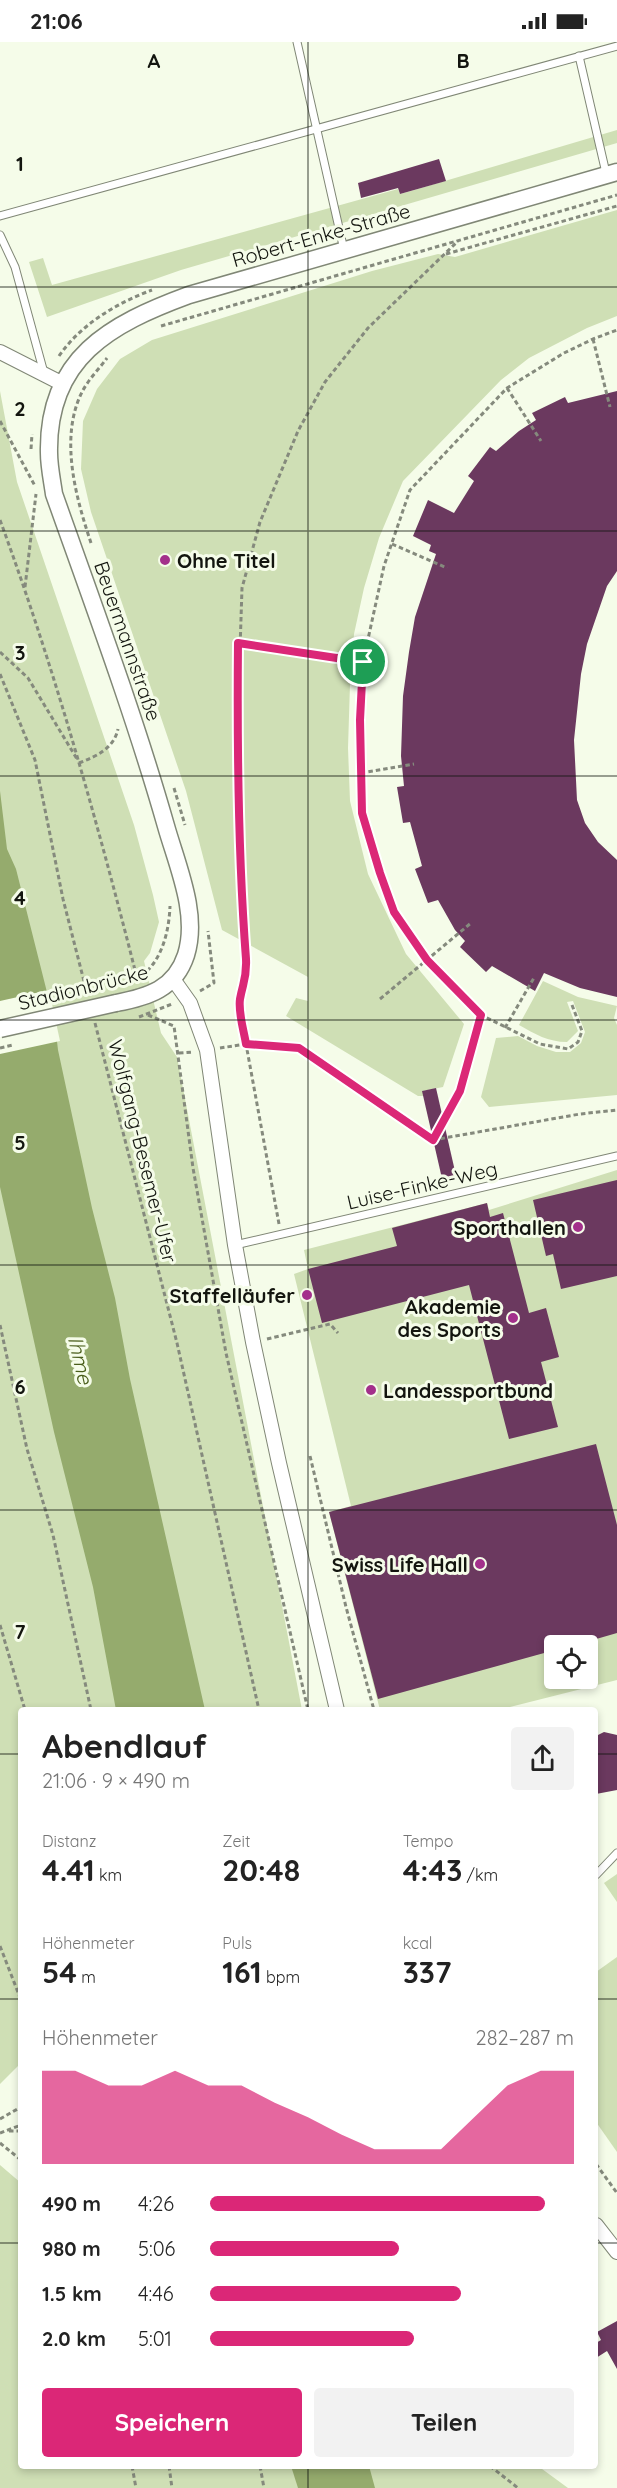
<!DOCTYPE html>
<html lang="de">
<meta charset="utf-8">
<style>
body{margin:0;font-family:Quicksand,sans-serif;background:#f2f2f2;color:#222;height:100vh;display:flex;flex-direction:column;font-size:22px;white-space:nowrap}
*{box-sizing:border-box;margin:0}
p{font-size:20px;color:#767676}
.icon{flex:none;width:33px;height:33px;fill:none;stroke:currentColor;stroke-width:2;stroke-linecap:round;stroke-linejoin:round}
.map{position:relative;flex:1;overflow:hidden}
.panel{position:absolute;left:18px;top:1665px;width:580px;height:762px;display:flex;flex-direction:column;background:#fff;border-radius:6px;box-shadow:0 3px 9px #0003}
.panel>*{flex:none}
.tools{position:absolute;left:544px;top:1593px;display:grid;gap:12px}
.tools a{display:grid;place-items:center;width:54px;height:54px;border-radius:6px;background:#fff;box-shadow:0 3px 9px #0003;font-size:30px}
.pin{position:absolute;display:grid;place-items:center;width:51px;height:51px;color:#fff;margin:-26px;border:3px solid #fff;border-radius:50%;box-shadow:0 2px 6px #0007}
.round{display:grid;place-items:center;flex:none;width:63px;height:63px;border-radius:6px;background:#f2f2f2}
.head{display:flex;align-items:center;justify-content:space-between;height:102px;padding:0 24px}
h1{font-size:33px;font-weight:800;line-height:45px}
.stats{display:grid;grid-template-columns:repeat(3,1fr);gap:9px;height:102px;padding:6px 24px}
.stats div{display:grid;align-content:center}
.stats b{font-size:30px;font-weight:800}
.stats small{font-size:16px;font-weight:400}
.stats p{font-size:16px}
.chart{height:168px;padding:12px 24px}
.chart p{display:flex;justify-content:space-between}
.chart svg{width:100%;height:108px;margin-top:6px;fill:#db2777;opacity:.7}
.action{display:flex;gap:12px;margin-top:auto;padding:12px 24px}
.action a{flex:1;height:69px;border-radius:6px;background:#db2777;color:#fff;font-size:24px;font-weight:800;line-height:69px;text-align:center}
.action a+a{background:#f2f2f2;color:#222}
ul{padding:0 24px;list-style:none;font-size:20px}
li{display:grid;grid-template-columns:96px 72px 1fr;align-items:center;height:45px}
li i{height:15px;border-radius:8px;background:#db2777}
.status{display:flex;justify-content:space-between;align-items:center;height:42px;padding:0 30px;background:#fff;direction:ltr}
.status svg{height:16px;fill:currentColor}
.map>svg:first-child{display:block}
.green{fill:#cfdfb5;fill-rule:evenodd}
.water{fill:#95ab6d}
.pier{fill:#f5fce9}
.building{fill:#6b395f}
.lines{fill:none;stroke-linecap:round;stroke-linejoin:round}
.service-casing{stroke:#808776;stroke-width:9}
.minor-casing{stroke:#808776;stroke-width:16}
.tertiary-casing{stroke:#808776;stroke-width:19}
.path{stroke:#858a7d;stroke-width:3;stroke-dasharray:4.5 3;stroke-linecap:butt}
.service{stroke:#fff;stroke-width:7}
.minor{stroke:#fff;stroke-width:14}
.tertiary{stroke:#fff;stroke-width:16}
.tertiary-bridge-casing{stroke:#808776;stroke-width:19;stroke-linecap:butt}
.path-bridge{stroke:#858a7d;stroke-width:3;stroke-dasharray:4.5 3;stroke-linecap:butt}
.tertiary-bridge{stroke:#fff;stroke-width:16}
.route-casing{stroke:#fff;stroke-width:12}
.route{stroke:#db2777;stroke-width:8}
.grid{fill:none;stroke:#13150f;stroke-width:1.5;stroke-opacity:0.55}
.poi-dot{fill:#a3308b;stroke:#f5fce9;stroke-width:2}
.labels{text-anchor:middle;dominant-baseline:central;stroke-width:6;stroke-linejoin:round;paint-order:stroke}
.street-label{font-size:20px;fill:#13150f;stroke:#f5fce9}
.poi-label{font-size:20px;font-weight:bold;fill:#13150f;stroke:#f5fce9;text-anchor:end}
.water-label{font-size:21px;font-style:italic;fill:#495d1a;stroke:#f5fce9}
.grid-label{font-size:20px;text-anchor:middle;font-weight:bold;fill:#13150f;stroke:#f5fce9;stroke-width:6;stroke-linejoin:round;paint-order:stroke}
</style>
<div class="status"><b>21:06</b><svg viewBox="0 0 49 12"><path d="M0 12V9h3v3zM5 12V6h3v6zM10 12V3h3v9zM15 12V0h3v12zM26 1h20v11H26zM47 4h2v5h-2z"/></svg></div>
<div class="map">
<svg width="617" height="2446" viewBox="0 0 617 2446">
<rect width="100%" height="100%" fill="#f5fce9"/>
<g class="green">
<polygon points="617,88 617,101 181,228 47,275 29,220 43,216 52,243 398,147 400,152 411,149"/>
<polygon points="617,168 617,274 587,286 529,316 501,338 403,439 379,496 364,546 354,592 350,642 348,706 350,759 368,832 406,912 464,982 443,1045 423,1049 423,1054 418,1054 286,974 296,956 308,959 308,935 222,888 186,749 91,470 81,427 83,379 97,347 120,317 152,298 372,229 438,212 455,215"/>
<polygon points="0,349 17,440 134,783 153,853 159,880 150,911 144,919 161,991 177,1015 302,1668 21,1668 21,2021 0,2042"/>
<path d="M543,939L578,955L617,964L614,976L617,983V1053L489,1065L481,1055L496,996L518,994L537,1004L556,1010H570L581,1001L585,990L573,959L567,960L578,989L567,1000C548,1000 535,992 519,983Z"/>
<path d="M617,1128V1638L498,1668H380L329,1470L351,1464L294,1232L308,1227L304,1208L487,1161L489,1168ZM555,1604H588V1636H555Z"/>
<polygon points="617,1832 617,1860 604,1841"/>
<polygon points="617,1915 617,2110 596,2080 596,1930"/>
<polygon points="0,2123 21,2141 21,2424 538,2424 568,2446 0,2446"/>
</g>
<g class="water">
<polygon points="0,749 7,807 16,827 55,982 58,1008 92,1166 115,1256 130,1337 205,1668 116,1668 93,1545 54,1390 0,1145"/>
<polygon points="291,2424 369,2424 375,2446 298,2446"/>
</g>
<polygon class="pier" points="49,948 60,999 0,1012 0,959"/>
<g class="building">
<polygon points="439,117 446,139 400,152 398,146 361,156 358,141"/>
<polygon points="617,349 617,529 607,544 587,602 581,632 574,698 577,758 585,781 598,800 617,818 617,955 580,946 544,931 535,949 492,924 486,930 460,905 465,899 455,888 438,858 428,861 415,827 422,824 410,780 403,781 397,745 404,744 401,714 403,654 409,610 415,575 436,512 429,509 431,503 413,494 428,458 454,471 474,439 468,434 490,405 496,409 519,389 536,378 532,371 565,355 568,361"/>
<polygon points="436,1046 457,1138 443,1141 422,1049"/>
<polygon points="617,1138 617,1234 561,1247 553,1212 546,1214 533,1158"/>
<polygon points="487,1161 490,1175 503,1171 529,1271 546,1266 559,1315 541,1320 558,1385 509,1397 469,1243 322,1281 308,1227 397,1204 392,1186"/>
<polygon points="596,1402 617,1483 617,1591 572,1604 555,1604 555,1608 378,1657 329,1470"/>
<polygon points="604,1690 617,1693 617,1748 596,1752 596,1694"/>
<polygon points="617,2279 617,2327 607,2309 596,2316 596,2301 601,2298 597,2290"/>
</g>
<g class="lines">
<defs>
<g id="service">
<polyline points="297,0 344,208"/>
<polyline points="579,14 606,131"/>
<polyline points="0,174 617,4"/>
<polyline points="0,193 15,225 44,331"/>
<polyline points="235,1203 617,1114"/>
<polyline points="596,1833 617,1811"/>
</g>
<g id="minor">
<polyline points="0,310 63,342"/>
<polyline points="173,937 190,961 207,1008 235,1203 253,1300 279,1421 337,1668"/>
<polyline points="596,2183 617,2210"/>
</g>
<path id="tertiary" d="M116,961C148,955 175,947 186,913C199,872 177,823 166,784C134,672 93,562 54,452C52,438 49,424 49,411C47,316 110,282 189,253L617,130"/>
</defs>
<use href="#service" class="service-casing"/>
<use href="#minor" class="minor-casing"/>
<use href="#tertiary" class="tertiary-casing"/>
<g class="path">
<polyline points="446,212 617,164"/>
<polyline points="161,284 617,153"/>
<polyline points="593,297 610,365"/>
<path d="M59,314C81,282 117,261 152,248"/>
<polyline points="507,346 541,399"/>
<polyline points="0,379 35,444"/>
<polyline points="31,407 32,392"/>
<path d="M0,478C55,628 98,782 137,936"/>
<path d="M91,501C76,456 59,396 82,350C88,338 99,327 107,316"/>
<polyline points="392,502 447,526"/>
<polyline points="25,545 36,452"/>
<polyline points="238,601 363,620"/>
<polyline points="0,610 28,636 77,717"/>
<polyline points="0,632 35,718 63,857 87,951"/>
<path d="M79,721C97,714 114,706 118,687"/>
<polyline points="361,731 414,722"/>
<polyline points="174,746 185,783"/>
<path d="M135,938C161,924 169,891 170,864"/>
<polyline points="200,949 214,941 208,889"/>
<polyline points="380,957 471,881"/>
<polyline points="572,963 582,989 578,1000 568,1007 540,1002 481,973 427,918 394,869 362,771 360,678 363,620 384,524 410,448 507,346 564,311 593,297 617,288"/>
<polyline points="148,973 174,984 193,1126 226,1311 308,1668"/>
<polyline points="481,973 460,1049 433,1098 580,1072 617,1068"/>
<polyline points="139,975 172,962"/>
<polyline points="95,981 177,1301 259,1668"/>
<polyline points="505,986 535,934"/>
<polyline points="220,1006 246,1002 299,1006 433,1098"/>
<polyline points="179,1011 193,1010"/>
<polyline points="279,1182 246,1002 240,958 247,937 241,866 242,814 237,700 242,546 260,480 298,389 325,340 368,286 458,199"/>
<polyline points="0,1283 27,1407 53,1493 91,1668"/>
<polyline points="267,1297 330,1282 338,1291"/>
<polyline points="310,1414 346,1565 374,1668"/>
<polyline points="0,1583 25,1668"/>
<polyline points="0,1904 21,1958"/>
<polyline points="0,2077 21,2065"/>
<polyline points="9,2089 21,2089"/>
<polyline points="0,2091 21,2083"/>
<polyline points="0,2101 21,2118"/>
<polyline points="596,2122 617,2151"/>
<polyline points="132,2424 136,2446"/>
<polyline points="169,2424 172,2446"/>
<polyline points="260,2424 264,2446"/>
<polyline points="490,2424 518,2446"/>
</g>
<use href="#service" class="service"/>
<use href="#minor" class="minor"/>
<use href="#tertiary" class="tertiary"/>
<defs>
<polyline id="tertiary-bridge" points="0,987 116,961"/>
</defs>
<use href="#tertiary-bridge" class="tertiary-bridge-casing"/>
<polyline class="path-bridge" points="0,1006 13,1003"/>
<use href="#tertiary-bridge" class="tertiary-bridge"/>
</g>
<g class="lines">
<defs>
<path id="route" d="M238,601L363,620L360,678L362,771L380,831L394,870L427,918L481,973L460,1049L433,1098L299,1006L246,1002C244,989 238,971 240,957C243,940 247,936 246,917C238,812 237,706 238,601Z"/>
</defs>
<use href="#route" class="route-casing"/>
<use href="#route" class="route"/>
</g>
<path class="grid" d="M308,0V1668M0,245H617M0,489H617M0,734H617M0,978H617M0,1223H617M0,1468H617M0,1712H21M596,1712H617M0,1957H21M596,1957H617M0,2201H21M596,2201H617M308,2424V2446"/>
<g class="poi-dot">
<circle cx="165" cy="518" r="6"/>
<circle cx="578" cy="1185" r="6"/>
<circle cx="307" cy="1253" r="6"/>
<circle cx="513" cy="1276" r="6"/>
<circle cx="371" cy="1348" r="6"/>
<circle cx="480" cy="1522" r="6"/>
</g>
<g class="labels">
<g class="street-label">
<text transform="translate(321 193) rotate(-16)">Robert-Enke-Straße</text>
<text transform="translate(128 599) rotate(71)">Beuermannstraße</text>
<text transform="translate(83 945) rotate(-14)">Stadionbrücke</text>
<text transform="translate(143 1109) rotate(76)">Wolfgang-Besemer-Ufer</text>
<text transform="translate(422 1143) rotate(-13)">Luise-Finke-Weg</text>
</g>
<g class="poi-label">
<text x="177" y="518" text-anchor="start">Ohne Titel</text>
<text x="566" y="1185">Sporthallen</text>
<text x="295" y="1253">Staffelläufer</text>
<text x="501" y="1264">Akademie<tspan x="501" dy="23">des Sports</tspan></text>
<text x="383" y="1348" text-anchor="start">Landessportbund</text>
<text x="468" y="1522">Swiss Life Hall</text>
</g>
<g class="water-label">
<text transform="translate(81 1318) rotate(77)">Ihme</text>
</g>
</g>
<g class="grid-label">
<text x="154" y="26">A</text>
<text x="463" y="26">B</text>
<text x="20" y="129">1</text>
<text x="20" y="374">2</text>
<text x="20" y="618">3</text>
<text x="20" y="863">4</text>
<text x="20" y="1108">5</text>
<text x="20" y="1352">6</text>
<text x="20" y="1597">7</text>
</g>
</svg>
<div class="tools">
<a><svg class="icon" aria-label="locate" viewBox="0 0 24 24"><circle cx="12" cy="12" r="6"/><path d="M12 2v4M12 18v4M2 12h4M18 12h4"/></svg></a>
</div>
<div class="pin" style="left:363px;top:620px;background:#1e9e55"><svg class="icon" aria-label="arrive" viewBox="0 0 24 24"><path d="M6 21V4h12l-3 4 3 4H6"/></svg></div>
<section class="panel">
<div class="head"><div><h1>Abendlauf</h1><p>21:06 · 9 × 490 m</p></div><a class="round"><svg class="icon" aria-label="share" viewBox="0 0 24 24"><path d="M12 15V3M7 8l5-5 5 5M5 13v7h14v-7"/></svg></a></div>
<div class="stats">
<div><p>Distanz</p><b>4.41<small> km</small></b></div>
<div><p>Zeit</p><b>20:48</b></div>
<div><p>Tempo</p><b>4:43<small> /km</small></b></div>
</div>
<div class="stats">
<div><p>Höhenmeter</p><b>54<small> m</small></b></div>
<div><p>Puls</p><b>161<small> bpm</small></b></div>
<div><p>kcal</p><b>337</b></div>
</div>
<div class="chart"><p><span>Höhenmeter</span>282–287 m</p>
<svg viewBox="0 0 160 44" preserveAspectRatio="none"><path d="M0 44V6L10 6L20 12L30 12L40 6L50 12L60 12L70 19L80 25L90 32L100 38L110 38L120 38L130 25L140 12L150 6L160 6V44z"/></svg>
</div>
<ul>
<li><b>490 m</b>4:26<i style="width:92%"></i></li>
<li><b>980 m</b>5:06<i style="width:52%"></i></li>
<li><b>1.5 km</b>4:46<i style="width:69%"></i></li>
<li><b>2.0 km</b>5:01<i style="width:56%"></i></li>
</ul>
<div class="action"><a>Speichern</a><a>Teilen</a></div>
</section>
</div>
